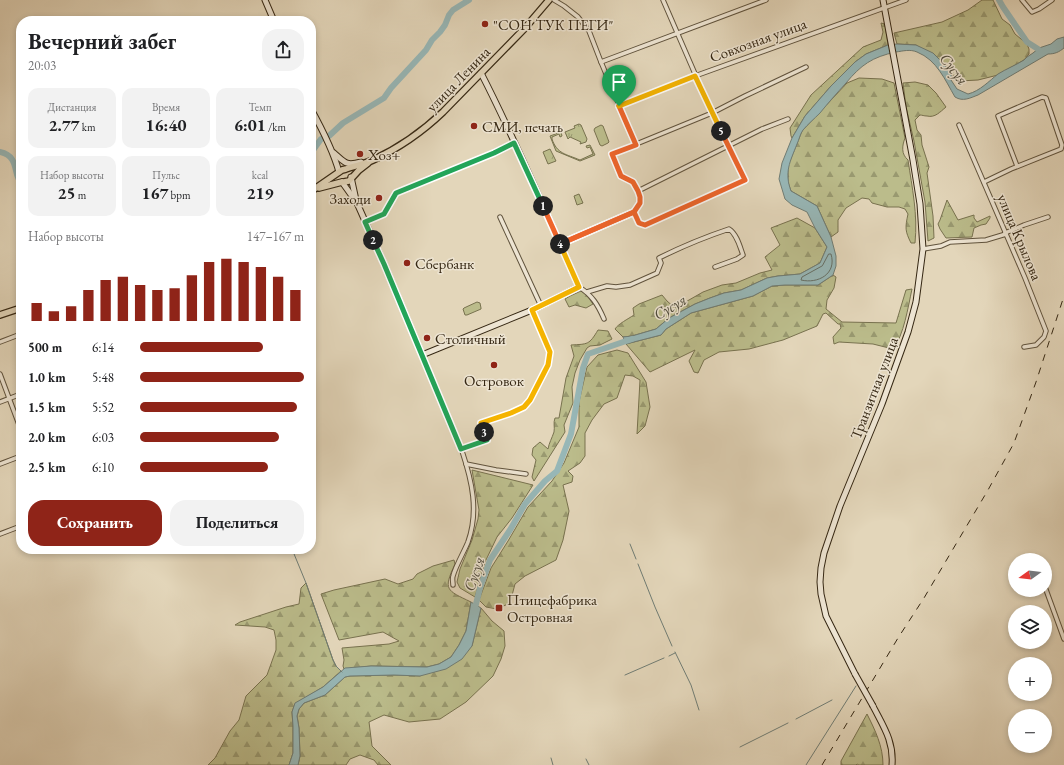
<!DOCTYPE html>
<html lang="ru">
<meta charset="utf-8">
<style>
body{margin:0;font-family:"EB Garamond",serif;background:#f2f2f2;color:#202124;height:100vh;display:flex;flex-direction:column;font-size:15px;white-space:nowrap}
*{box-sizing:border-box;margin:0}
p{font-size:13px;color:#757577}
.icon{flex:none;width:22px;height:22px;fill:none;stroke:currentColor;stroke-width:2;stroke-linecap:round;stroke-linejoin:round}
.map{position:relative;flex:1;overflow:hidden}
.drawer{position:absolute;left:16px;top:16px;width:300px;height:538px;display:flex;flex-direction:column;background:#fff;border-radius:16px;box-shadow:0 2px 6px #0003}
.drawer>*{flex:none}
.needle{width:26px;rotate:255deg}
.controls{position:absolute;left:1008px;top:553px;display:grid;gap:8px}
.controls a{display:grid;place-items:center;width:44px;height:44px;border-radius:50%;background:#fff;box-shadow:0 2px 6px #0003;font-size:20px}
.pin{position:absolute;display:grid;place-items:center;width:34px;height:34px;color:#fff;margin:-41px -17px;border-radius:50% 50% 50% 0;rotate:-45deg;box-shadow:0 0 4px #0007}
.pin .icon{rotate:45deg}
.km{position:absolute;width:20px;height:20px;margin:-10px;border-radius:50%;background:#222;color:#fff;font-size:11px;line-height:20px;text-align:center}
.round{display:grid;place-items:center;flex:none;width:42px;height:42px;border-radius:16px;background:#f2f2f2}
.overview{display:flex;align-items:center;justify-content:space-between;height:68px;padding:0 12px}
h1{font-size:22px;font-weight:700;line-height:30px}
.metrics{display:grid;grid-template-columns:repeat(3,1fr);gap:6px;height:68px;padding:4px 12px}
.metrics div{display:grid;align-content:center;border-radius:10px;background:#f2f2f2;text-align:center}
.metrics b{font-size:17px;font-weight:700}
.metrics small{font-size:11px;font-weight:400}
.metrics p{font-size:11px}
.chart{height:112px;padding:8px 12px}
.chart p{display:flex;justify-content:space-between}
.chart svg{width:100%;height:72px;margin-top:4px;stroke:#8f2418;stroke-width:6}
.primary-button{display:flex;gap:8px;margin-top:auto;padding:8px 12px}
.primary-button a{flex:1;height:46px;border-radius:16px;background:#8f2418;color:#fff;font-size:16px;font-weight:700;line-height:46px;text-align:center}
.primary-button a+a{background:#f2f2f2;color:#202124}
ul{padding:0 12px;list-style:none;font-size:13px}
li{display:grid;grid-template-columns:64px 48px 1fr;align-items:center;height:30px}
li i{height:10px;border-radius:5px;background:#8f2418}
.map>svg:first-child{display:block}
.grass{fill:url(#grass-tufts);stroke:#78724f}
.forest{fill:url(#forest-firs);stroke:#78724f}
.park{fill:url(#park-crowns);stroke:#78724f}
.pitch{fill:#bbbc8b;stroke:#78724f}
.water{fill:#97b7b7;stroke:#707d75}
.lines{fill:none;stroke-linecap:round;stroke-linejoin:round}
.shore{stroke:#666f65;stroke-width:1}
.stream{stroke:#707d75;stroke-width:1}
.river{stroke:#97b7b7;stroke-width:6}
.street-casing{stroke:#60533d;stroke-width:5.5}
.secondary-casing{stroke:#352713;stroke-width:7}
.primary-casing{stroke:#352713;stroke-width:8}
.street{stroke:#ede4d2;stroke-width:3.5}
.secondary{stroke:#ede4d2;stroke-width:5}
.primary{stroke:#e3d6ba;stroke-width:5.5}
.rail{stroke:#352713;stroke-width:1;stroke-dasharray:7 7;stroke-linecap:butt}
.secondary-bridge-casing{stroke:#352713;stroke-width:7;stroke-linecap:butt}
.secondary-bridge{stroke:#ede4d2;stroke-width:5}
.split-1-casing{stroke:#fff;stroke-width:8}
.split-2-casing{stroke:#fff;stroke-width:8}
.split-3-casing{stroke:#fff;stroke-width:8}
.split-4-casing{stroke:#fff;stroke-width:8}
.split-5-casing{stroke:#fff;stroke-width:8}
.split-6-casing{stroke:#fff;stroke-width:8}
.split-1{stroke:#f0652b;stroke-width:5}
.split-2{stroke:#22a559;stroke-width:5}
.split-3{stroke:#22a559;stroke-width:5}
.split-4{stroke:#f5b400;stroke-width:5}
.split-5{stroke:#f0652b;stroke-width:5}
.split-6{stroke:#f5b400;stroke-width:5}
.poi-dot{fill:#8f2418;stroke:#ede4d2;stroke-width:1.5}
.labels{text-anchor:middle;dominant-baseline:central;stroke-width:3;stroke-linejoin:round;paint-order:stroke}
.poi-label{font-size:15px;fill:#352713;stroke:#ede4d2;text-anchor:start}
.street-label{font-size:15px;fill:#352713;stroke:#ede4d2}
.water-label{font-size:16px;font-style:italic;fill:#4e4b3c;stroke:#ede4d2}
</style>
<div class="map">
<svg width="1064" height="765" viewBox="0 0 1064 765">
<defs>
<pattern id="grass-tufts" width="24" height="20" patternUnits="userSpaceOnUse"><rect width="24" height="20" fill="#bbbc8b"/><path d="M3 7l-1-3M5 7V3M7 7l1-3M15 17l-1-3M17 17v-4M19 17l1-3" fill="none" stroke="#999970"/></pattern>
<pattern id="forest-firs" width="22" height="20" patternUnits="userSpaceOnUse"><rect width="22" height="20" fill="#bbbc8b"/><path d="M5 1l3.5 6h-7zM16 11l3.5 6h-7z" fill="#999970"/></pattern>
<pattern id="park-crowns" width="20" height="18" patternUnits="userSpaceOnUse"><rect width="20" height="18" fill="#bbbc8b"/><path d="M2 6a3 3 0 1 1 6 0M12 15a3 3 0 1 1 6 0" fill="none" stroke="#999970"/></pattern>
</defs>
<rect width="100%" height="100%" fill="#e3d6ba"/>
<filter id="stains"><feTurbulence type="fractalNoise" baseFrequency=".005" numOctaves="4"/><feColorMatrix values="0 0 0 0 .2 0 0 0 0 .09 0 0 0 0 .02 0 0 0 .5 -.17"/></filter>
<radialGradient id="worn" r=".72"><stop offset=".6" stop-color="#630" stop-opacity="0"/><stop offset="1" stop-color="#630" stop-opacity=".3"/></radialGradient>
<g class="grass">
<polygon points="579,124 581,125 587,139 586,142 580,144 581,142 570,137 568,139 565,132 575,128 574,126"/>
<path d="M561,132L562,136L560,137L559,134L552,137V139C557,154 566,154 580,160L593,154L590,147L587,148L586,146L590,145L595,155L580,161L556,151L550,136Z"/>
</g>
<g class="forest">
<polygon points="982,0 993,0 1002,19 1010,25 1015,34 1027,44 1029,49 1029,54 1024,60 998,75 978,80 959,81 950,72 943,63 916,45 897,44 894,33 942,22 968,10"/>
<polygon points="881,23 885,24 888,45 866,54 855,62 831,86 805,116 792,138 791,136 790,128 811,95 863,47 881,40 883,32"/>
<path d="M859,78L882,79L894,83L905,138C902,146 901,154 908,160C912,187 918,215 915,243H911C905,231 905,228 908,214L905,209L899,207H887L872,203L869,199L862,198L846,208L838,220V232L831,237L817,206L791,191L788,182V166L802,131L847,83Z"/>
<path d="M915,82L928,85L936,93L946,107C940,112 935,118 927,116C924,116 922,115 920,115L915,120L917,130L921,135L922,145L929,167L927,173L933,216L934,238L928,241L925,202L914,141L906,107L903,83Z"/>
<polygon points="947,200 958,220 974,215 974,218 977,222 990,216 990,218 986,224 981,225 974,228 972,237 946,238 940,229 938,224 940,220"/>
<path d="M797,218L815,228L827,247L820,263L800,274L778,276L767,278L741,290L724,293L710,298L695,304L669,318L656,329L632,336L623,337L615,329C618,324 628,319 634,315L633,308L639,304L662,295L667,301L675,308L703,292L722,285L736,283L760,273L772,270L765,257L780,245L771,228Z"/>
<path d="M833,275L836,277L834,288L827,300L826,309L842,322L896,323L906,290L912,289C908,307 904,335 893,349L873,344L839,342L834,344L833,337L841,328L840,324H838L826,313L823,314L817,326L783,340L749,349L719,352L704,360L698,373L694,372L689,361L695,350L650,372L626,344L661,335L666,329L691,313L753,296L772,286L785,285H818Z"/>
<polygon points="581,291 585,293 593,304 586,308 575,305 569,307 565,299 570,296"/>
<path d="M598,330L608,331L612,339L600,345L590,346L587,348L580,360L575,373L572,387L573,403L564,425L565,432L534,481L532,477L536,460L532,455L533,448L540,442L548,449C549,443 552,438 554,432C555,427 553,423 555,418H559L566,378L574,356L571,345C588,344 589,345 598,330Z"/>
<polygon points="617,350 628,353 646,382 650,407 645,426 637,434 640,380 633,376 625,375 617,398 604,404 592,420 585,433 585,456 580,463 568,471 573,476 572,482 563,485 569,511 563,540 556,560 525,576 515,584 510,603 497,609 486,607 479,600 491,568 508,541 528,507 552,481 564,463 579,427 579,402 587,367 598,355"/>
<polygon points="472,470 533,485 512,518 497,537 485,562 475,597 460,588 457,582 460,569 472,540 478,519 479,510"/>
<path d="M454,560L455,564C443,590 446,590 471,602L466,631L459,645L451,657L439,664L427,667L371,666L344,669L343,666L344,660L342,648L389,644L399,641L383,632L339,640L321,594L334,590L385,579L398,584L413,579L417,574L433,566Z"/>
<polygon points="306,583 333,660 336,666 341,671 323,687 295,704 292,712 293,726 293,753 289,765 208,765 215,758 230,731 239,720 246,696 267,675 276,650 276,640 274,630 265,627 235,625 240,622 286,607 299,604 301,588"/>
<polygon points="481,608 492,621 504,631 505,646 501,659 493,676 466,702 440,719 409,722 384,715 369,722 372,746 391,765 378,765 374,760 360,755 350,759 346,765 298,765 300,756 299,728 297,716 299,709 304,703 325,695 345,677 350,676 395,675 420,676 472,646"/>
<path d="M867,714C875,730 883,746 883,765H859L857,764L856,765H841V761Z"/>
</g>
<g class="park">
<polygon points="550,149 556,161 548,164 543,152"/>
<polygon points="579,194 583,203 577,205 574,196"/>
</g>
<g class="pitch">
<polygon points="601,125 603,126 609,142 608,143 602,146 600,145 594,130 595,128"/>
<polygon points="477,302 480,303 481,308 481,309 467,315 465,315 463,309 464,308"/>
</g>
<g class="water">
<path d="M1064,37V48C1059,52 1055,54 1048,54L978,95C970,98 963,102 955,97C945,80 937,60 917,52C910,49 903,51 896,52C872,57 861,65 846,83C837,93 828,103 820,113C814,119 808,124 803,130C800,134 799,140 797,144C790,162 784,172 791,191L817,206L831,237L836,256V266L833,275L818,285H785L772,286L753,296L691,313L666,329L661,335L626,344L623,337L632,336L656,329L669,318L695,304L710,298L724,293L741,290L767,278L778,276L800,274L820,263L827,247L815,228L807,212L792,205L785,199L779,179L782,163L792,138L805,116L831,86L855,62L866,54L888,45L897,44L916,45L933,53L943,63L950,72L952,76L951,80L957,89L968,94C980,91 989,81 998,74C1006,69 1016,65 1024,60L1027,57L1033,53L1039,48L1051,44L1057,39Z"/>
<polygon points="471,602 481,608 472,646 462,659 446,669 420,676 394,675 350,676 345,677 325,695 304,703 299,709 297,716 299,728 300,756 298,765 289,765 293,753 293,726 292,712 295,703 323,687 345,668 371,666 427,667 439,664 451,657 459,645 466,631"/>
</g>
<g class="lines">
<path class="shore" d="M829,254H831C837,274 818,284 801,280L802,277L822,266Z"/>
<g class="stream">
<polyline points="630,544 636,559"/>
<polyline points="292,549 306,583 333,660 336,666 342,672"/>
<polyline points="638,564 655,607 672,646"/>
<polyline points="675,652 691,685 699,710"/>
<polyline points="669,656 675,653"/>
<polyline points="625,675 664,658"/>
<polyline points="796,719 832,700"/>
<polyline points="740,747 788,723"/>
<polyline points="551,758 553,765"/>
<polyline points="586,759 589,765"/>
<polyline points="806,765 856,686"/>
</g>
<g class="river">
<polyline points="999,0 1003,7 1027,42 1038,49"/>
<path d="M0,152C20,156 13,176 21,182"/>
<polyline points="311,153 321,139 329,136 343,123 384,98 391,88 426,50 432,40 440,32 445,25 449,15 453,10 469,0"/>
<polyline points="474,612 480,588 490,560 510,530 525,504 545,481 557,471 571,434 583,368 588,354 632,339"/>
</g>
<defs>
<g id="street">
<polyline points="554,0 564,6 578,17 589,31 601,62 636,145"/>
<polyline points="663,0 712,113 745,180 645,225 639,223 634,212 640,203 640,197 638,191 633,182 621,176 612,154 712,113 745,96 806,67"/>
<polyline points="1022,0 1032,12 1039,9 1052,0"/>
<polyline points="601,62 766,0"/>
<polyline points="619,106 695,76 906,0"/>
<polyline points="959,125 1025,278 1046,331 1044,337 1036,345 1024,347"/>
<polyline points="984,182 1011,169 1061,149 1062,145 1046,98 1042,97 998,116 1017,166"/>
<polyline points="638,191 762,129 788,119"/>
<polyline points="500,217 541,306"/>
<polyline points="365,222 384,213 396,193 494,153 514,143"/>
<polyline points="1005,233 1024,225 1048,217"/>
<polyline points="560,244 634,212"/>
<polyline points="923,249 941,246 950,242 986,240 1006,234"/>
<path d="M579,287C592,295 598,305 604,319"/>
<path d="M587,292L607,286L616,287L630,285L657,273L661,263L659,258C681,247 705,237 729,229C737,234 740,247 743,255L737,259L715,267"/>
<polyline points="0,342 21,334"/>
<path d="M422,355L462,451C472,481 479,511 468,542C464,552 456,565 453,576C452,579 453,582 453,585"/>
<polyline points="0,374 21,430"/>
<polyline points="0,402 21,394"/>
<polyline points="461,449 487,440 481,423 511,413 524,407 530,400 548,365 550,352 532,310"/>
<polyline points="0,464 21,456"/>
<polyline points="466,464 496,470 526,474"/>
<polyline points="0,534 21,526"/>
<polyline points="1045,587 1064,639"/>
</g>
<g id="secondary">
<polyline points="265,0 274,21"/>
<path d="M311,109C322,129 333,150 339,172"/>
<path d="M334,153C345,163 346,166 361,162"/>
<polyline points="351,177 356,200"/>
<path d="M342,182L357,203L384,264L422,355L532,310L579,287C547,215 517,143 481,73"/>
<polyline points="855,674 826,616 821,594 820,582 821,568 824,553 840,506 882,404 908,332 916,302 923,249 920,204 913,160 883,0"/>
<path d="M873,706C883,726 894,741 892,765"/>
</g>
<g id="primary">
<polyline points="319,188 342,182 344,182 349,181 359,170 368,163"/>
<path d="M313,190L342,170L346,169C355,166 364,164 373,160C399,148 422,132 443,112L525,28L549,0"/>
<polyline points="0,315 21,308"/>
</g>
</defs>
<use href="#street" class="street-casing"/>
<use href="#secondary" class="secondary-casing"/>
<use href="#primary" class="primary-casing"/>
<use href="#street" class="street"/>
<use href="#secondary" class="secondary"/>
<use href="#primary" class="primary"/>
<polyline class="rail" points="822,765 898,638 924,598 988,490 1014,443 1036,382 1064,296"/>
<defs>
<polyline id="secondary-bridge" points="855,674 873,706"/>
</defs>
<use href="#secondary-bridge" class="secondary-bridge-casing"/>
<use href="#secondary-bridge" class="secondary-bridge"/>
</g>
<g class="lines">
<defs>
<polyline id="split-1" points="543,206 560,244 634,212 640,203 640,197 638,191 633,182 621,176 612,154 636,145 619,106"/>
<polyline id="split-2" points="373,240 365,222 384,214 396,193 494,153 514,143 543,206"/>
<polyline id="split-3" points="373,240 384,264 461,449 487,440 484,432"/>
<polyline id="split-4" points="484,432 481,423 511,413 524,407 530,400 548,365 550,352 532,310 579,287 560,244"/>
<polyline id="split-5" points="560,244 634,212 639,223 645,225 745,180 721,131"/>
<polyline id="split-6" points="619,106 695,76 721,131"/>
</defs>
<use href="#split-1" class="split-1-casing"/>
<use href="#split-2" class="split-2-casing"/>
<use href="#split-3" class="split-3-casing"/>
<use href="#split-4" class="split-4-casing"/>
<use href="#split-5" class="split-5-casing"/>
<use href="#split-6" class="split-6-casing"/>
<use href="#split-1" class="split-1"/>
<use href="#split-2" class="split-2"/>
<use href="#split-3" class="split-3"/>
<use href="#split-4" class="split-4"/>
<use href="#split-5" class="split-5"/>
<use href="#split-6" class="split-6"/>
</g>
<g class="poi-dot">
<circle cx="485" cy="24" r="4"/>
<circle cx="474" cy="126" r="4"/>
<circle cx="360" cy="154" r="4"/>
<circle cx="379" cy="198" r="4"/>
<circle cx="407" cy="263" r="4"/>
<circle cx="427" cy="338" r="4"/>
<circle cx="494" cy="365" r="4"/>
<rect x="495" y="604" width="8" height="8" rx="2"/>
</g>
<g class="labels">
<g class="poi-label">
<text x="493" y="24">"СОН ТУК ПЕГИ"</text>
<text x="482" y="126">СМИ, печать</text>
<text x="368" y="154">Хоз+</text>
<text x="371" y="198" text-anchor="end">Заходи</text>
<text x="415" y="263">Сбербанк</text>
<text x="435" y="338">Столичный</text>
<text x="494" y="380" text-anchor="middle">Островок</text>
<text x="507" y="599">Птицефабрика<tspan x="507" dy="17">Островная</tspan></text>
</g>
<g class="street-label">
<text transform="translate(758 40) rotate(-20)">Совхозная улица</text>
<text transform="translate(458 79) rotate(-46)">улица Ленина</text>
<text transform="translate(1020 237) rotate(67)">улица Крылова</text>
<text transform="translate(874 388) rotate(-69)">Транзитная улица</text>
</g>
<g class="water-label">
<text transform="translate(954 69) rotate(52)">Сусуя</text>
<text transform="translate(670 307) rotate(-30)">Сусуя</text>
<text transform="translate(474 574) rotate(-71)">Сусуя</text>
</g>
</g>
<rect width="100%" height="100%" filter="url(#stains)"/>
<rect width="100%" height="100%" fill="url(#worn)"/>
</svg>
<div class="controls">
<a><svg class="needle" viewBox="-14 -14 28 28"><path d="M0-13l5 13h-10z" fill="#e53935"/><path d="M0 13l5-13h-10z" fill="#757577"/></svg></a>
<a><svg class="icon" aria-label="layers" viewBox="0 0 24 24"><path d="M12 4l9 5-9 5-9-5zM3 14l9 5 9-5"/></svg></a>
<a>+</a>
<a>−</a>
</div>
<div class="pin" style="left:619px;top:106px;background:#1e9e55"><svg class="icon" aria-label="arrive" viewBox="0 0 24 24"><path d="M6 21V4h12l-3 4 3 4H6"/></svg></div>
<b class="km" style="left:543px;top:206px">1</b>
<b class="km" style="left:373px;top:240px">2</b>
<b class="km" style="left:484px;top:432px">3</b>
<b class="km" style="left:560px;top:244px">4</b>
<b class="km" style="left:721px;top:131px">5</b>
<section class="drawer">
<div class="overview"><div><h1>Вечерний забег</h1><p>20:03</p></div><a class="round"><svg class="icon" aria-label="share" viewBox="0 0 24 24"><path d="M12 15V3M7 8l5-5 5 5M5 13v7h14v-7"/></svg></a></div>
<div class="metrics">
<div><p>Дистанция</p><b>2.77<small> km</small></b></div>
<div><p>Время</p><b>16:40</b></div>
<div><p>Темп</p><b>6:01<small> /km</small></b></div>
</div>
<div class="metrics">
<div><p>Набор высоты</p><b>25<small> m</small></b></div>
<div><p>Пульс</p><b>167<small> bpm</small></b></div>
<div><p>kcal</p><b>219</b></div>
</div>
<div class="chart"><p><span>Набор высоты</span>147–167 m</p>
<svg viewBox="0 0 160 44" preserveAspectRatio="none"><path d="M5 44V33M15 44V38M25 44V35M35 44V25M45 44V19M55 44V17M65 44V22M75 44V25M85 44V24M95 44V16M105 44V8M115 44V6M125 44V8M135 44V11M145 44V17M155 44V25"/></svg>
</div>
<ul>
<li><b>500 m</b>6:14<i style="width:75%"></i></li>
<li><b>1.0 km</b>5:48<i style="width:100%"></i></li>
<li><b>1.5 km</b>5:52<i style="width:96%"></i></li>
<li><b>2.0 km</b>6:03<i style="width:85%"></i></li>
<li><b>2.5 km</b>6:10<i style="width:78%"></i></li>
</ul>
<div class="primary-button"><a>Сохранить</a><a>Поделиться</a></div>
</section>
</div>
